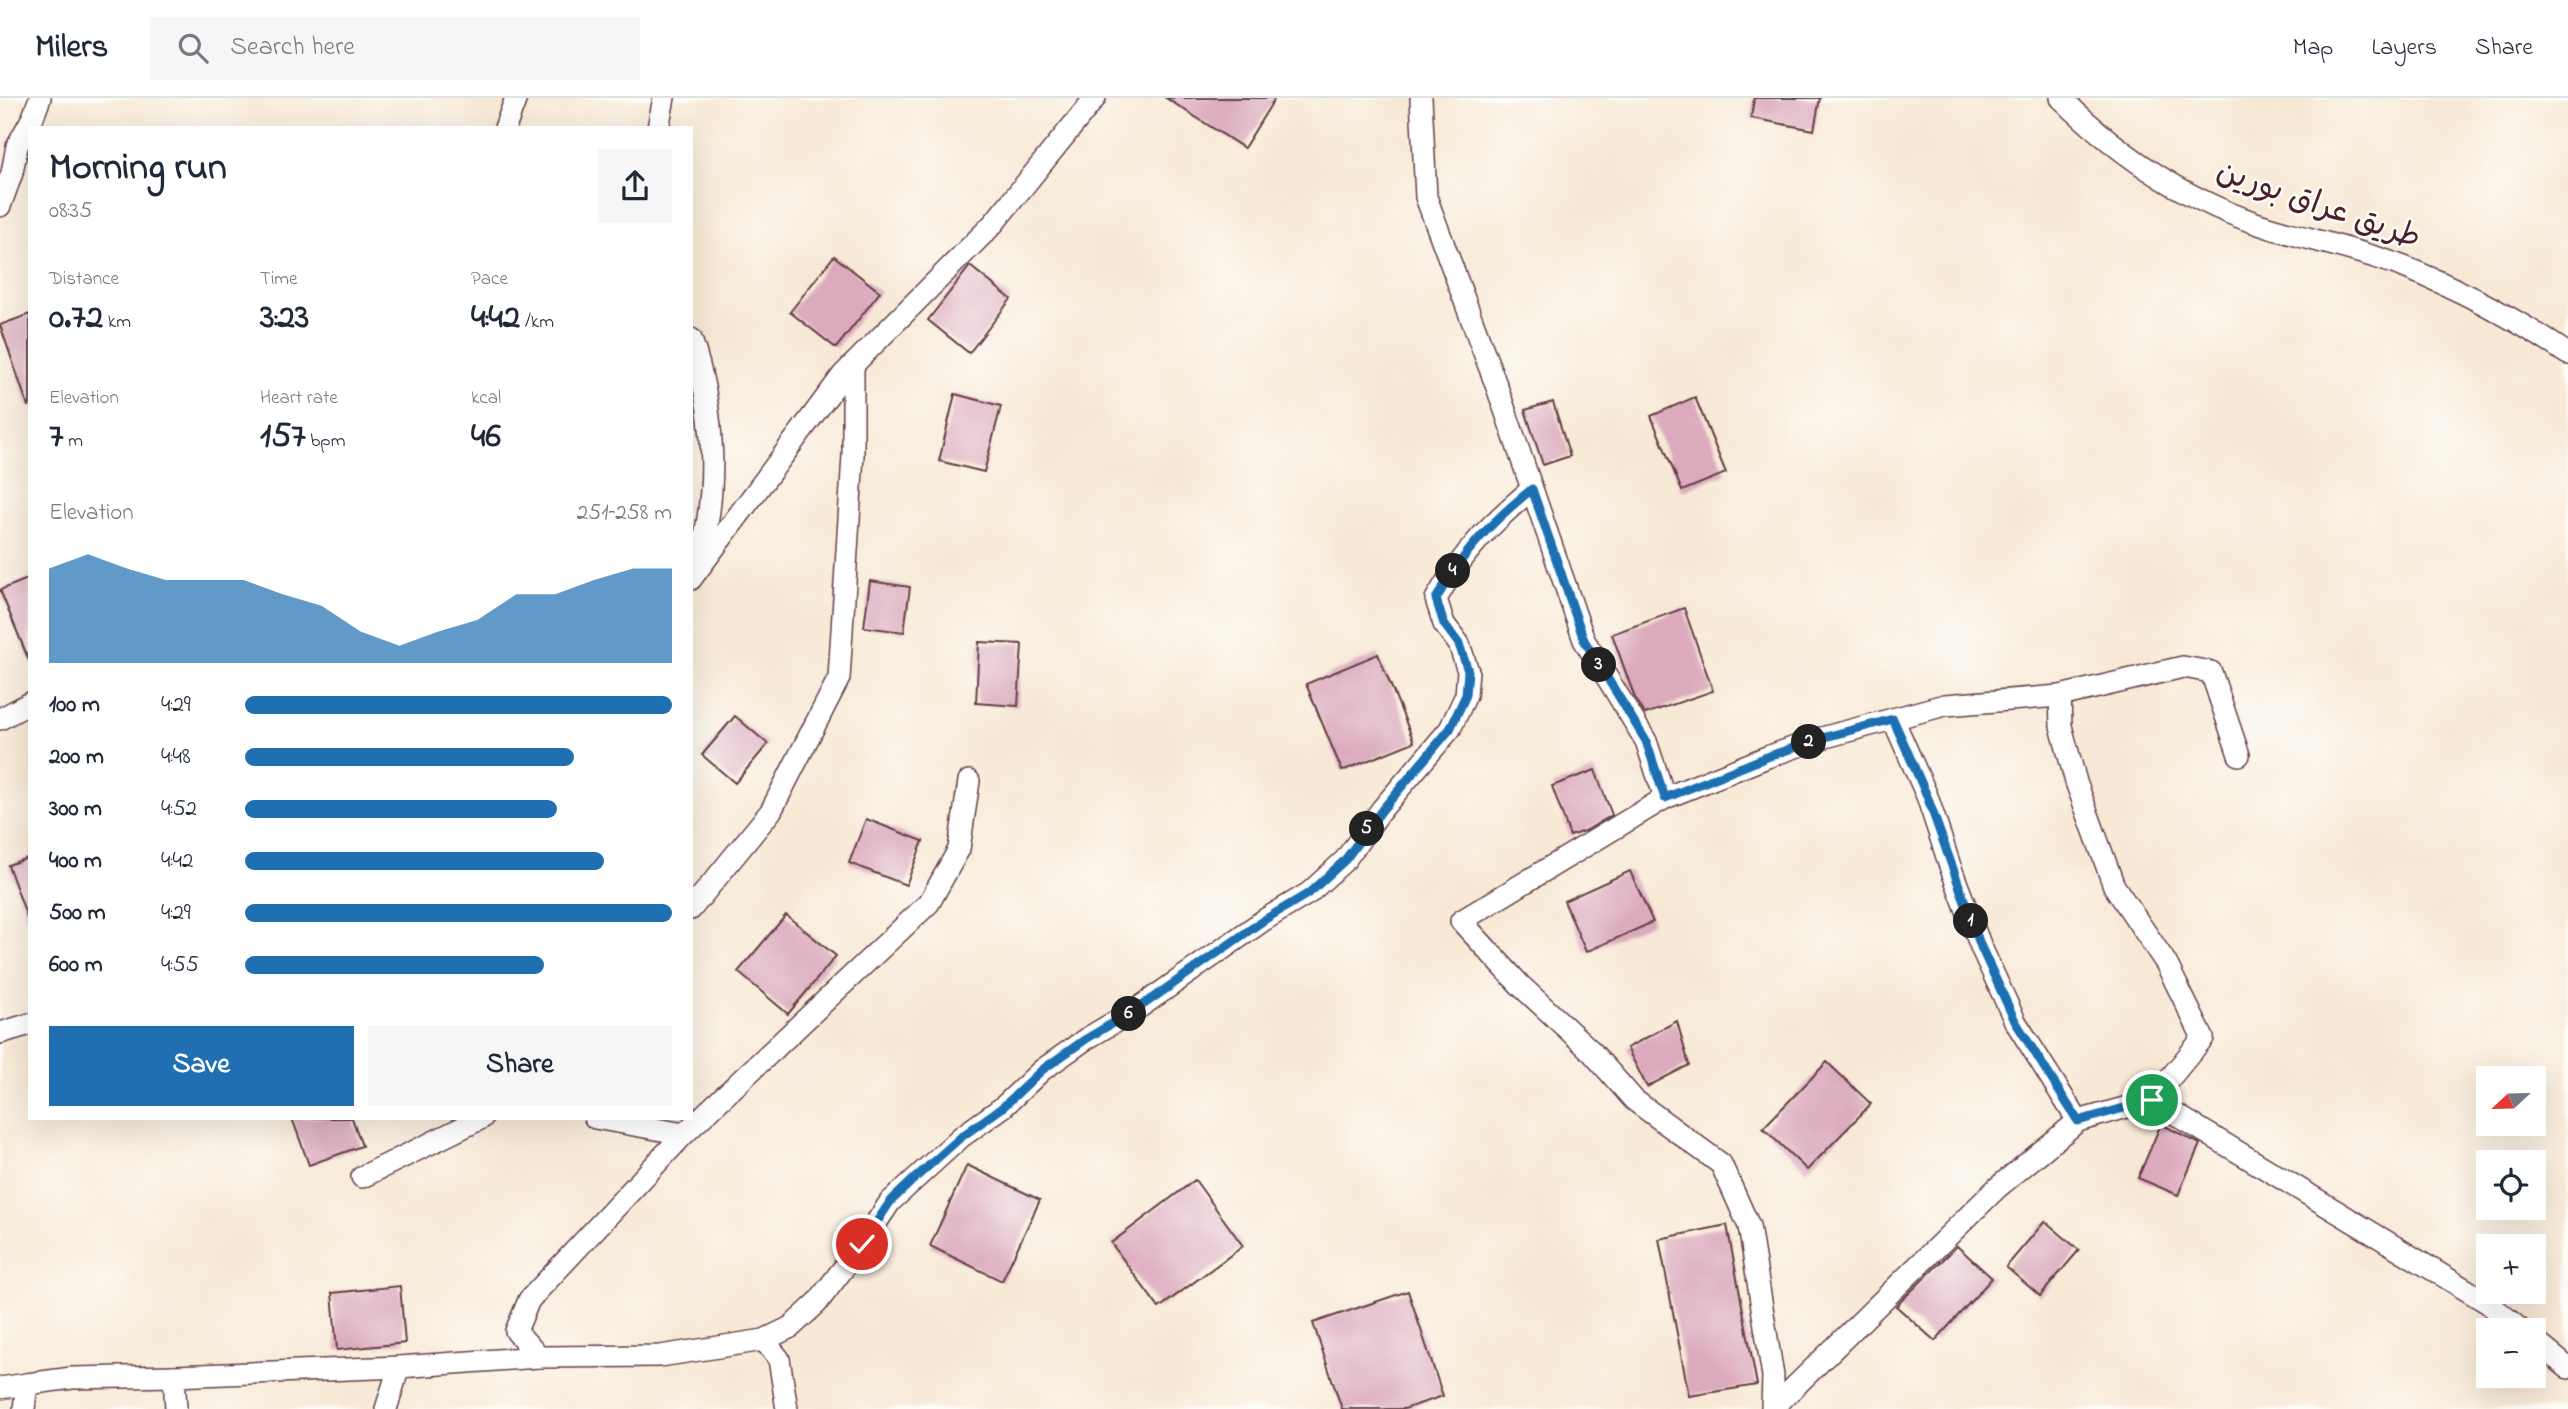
<!DOCTYPE html>
<meta charset="utf-8">
<style>
body{margin:0;font-family:"Indie Flower","Playpen Sans Arabic",sans-serif;background:#f6f6f7;color:#1f2937;height:100vh;display:flex;flex-direction:column;font-size:26px;white-space:nowrap}
*{box-sizing:border-box;margin:0}
p{font-size:23px;color:#747a83}
.icon{flex:none;width:38px;height:38px;fill:none;stroke:currentColor;stroke-width:2;stroke-linecap:round;stroke-linejoin:round}
.map{position:relative;flex:1;overflow:hidden}
.panel{position:absolute;left:28px;top:28px;width:665px;height:994px;display:flex;flex-direction:column;background:#fff;border-radius:0px;box-shadow:0 7px 28px #0002}
.panel>*{flex:none}
.needle{width:46px;rotate:248deg}
.tools{position:absolute;left:2476px;top:968px;display:grid;gap:14px}
.tools a{display:grid;place-items:center;width:70px;height:70px;border-radius:0px;background:#fff;box-shadow:0 7px 28px #0002;font-size:35px}
.pin{position:absolute;display:grid;place-items:center;width:60px;height:60px;color:#fff;margin:-30px;border:4px solid #fff;border-radius:50%;box-shadow:0 2px 7px #0007}
.km{position:absolute;width:35px;height:35px;margin:-18px;border-radius:50%;background:#222;color:#fff;font-size:19px;line-height:35px;text-align:center}
.round{display:grid;place-items:center;flex:none;width:74px;height:74px;border-radius:0px;background:#f6f6f7}
.headline{display:flex;align-items:center;justify-content:space-between;height:119px;padding:0 21px}
h1{font-size:38px;font-weight:700;line-height:52px}
.figures{display:grid;grid-template-columns:repeat(3,1fr);gap:10px;height:119px;padding:7px 21px}
.figures div{display:grid;align-content:center}
.figures b{font-size:35px;font-weight:700}
.figures small{font-size:19px;font-weight:400}
.figures p{font-size:19px}
.chart{height:196px;padding:14px 21px}
.chart p{display:flex;justify-content:space-between}
.chart svg{width:100%;height:126px;margin-top:7px;fill:#1f6fb2;opacity:.7}
.button{display:flex;gap:14px;margin-top:auto;padding:14px 21px}
.button a{flex:1;height:80px;border-radius:0px;background:#1f6fb2;color:#fff;font-size:28px;font-weight:700;line-height:80px;text-align:center}
.button a+a{background:#f6f6f7;color:#1f2937}
ul{padding:0 21px;list-style:none;font-size:23px}
li{display:grid;grid-template-columns:112px 84px 1fr;align-items:center;height:52px}
li i{height:18px;border-radius:9px;background:#1f6fb2}
header{display:flex;align-items:center;gap:42px;box-sizing:border-box;height:98px;padding:0 35px;background:#fff;border-bottom:2px solid #e0e1e3}
header strong{font-size:33px}
nav{display:flex;gap:38px;margin-inline-start:auto;font-size:24px}
.search{width:490px;height:63px;background:#f6f6f7;display:flex;align-items:center;gap:18px;box-sizing:border-box;padding:0 24px;border-radius:0px;color:#747a83;font-size:26px}
.map>svg:first-child{display:block}
.building{fill:#dbaabd}
.lines{fill:none;stroke-linecap:round;stroke-linejoin:round}
.minor-casing{stroke:#643d45;stroke-width:24}
.minor{stroke:#fff;stroke-width:21}
.route-casing{stroke:#fff;stroke-width:14}
.route{stroke:#1f6fb2;stroke-width:9}
.labels{text-anchor:middle;dominant-baseline:central;stroke-width:5;stroke-linejoin:round;paint-order:stroke}
.street-label{font-size:32px;fill:#4a1f2b;stroke:#fdfcf7}
</style>
<header>
<strong>Milers</strong>
<div class="search"><svg class="icon" aria-label="search" viewBox="0 0 24 24"><circle cx="10" cy="10" r="6"/><path d="M15 15l6 6"/></svg>Search here</div>
<nav><a>Map</a><a>Layers</a><a>Share</a></nav>
</header>
<div class="map">
<svg width="2568" height="1311" viewBox="0 0 2568 1311">
<rect width="100%" height="100%" fill="#fdfcf7"/>
<filter id="ink" filterUnits="userSpaceOnUse"><feTurbulence type="fractalNoise" baseFrequency=".0143" numOctaves="2"/><feDisplacementMap in="SourceGraphic" scale="14" xChannelSelector="R" yChannelSelector="G"/><feConvolveMatrix kernelMatrix="1 2 1 2 8 2 1 2 1" color-interpolation-filters="sRGB"/></filter>
<filter id="wash" filterUnits="userSpaceOnUse"><feTurbulence type="fractalNoise" baseFrequency=".00686" numOctaves="4" result="noise"/><feDisplacementMap in="SourceGraphic" scale="28" xChannelSelector="R" yChannelSelector="G"/><feGaussianBlur stdDeviation="1.57" result="paint"/><feColorMatrix in="noise" values="0 0 0 0 0 0 0 0 0 0 0 0 0 0 0 0 0 1.4 0 .05"/><feComposite in="paint" operator="in"/></filter>
<g filter="url(#wash)">
<rect width="100%" height="100%" fill="#f8e9d6"/>
<g id="blocks">
<g class="building">
<polygon points="1166,0 1275,0 1244,50"/>
<polygon points="1754,0 1820,0 1814,32 1751,20"/>
<polygon points="834,158 880,194 836,250 790,214"/>
<polygon points="970,168 1011,201 969,255 928,222"/>
<polygon points="30,216 30,307 28,308 0,227"/>
<polygon points="955,296 1001,308 984,374 939,363"/>
<polygon points="1695,299 1726,375 1682,393 1651,318"/>
<polygon points="1553,304 1570,358 1543,367 1525,312"/>
<polygon points="30,480 30,565 0,492"/>
<polygon points="870,483 910,489 904,534 864,529"/>
<polygon points="1684,510 1713,593 1645,616 1635,600 1612,536"/>
<polygon points="979,544 1022,546 1018,608 976,605"/>
<polygon points="1378,556 1414,644 1342,673 1306,586"/>
<polygon points="735,618 768,646 735,685 702,657"/>
<polygon points="1595,672 1612,717 1587,732 1570,738 1552,688"/>
<polygon points="866,721 923,743 906,787 849,765"/>
<polygon points="30,759 30,821 28,822 8,767"/>
<polygon points="1630,773 1653,824 1586,854 1564,803"/>
<polygon points="786,817 836,858 788,916 738,874"/>
<polygon points="1677,923 1689,967 1647,989 1627,950"/>
<polygon points="1827,964 1871,1006 1807,1072 1763,1030"/>
<polygon points="292,1020 352,1020 362,1048 309,1067"/>
<polygon points="2161,1026 2200,1046 2178,1097 2138,1080"/>
<polygon points="967,1067 1040,1102 1002,1183 930,1148"/>
<polygon points="1195,1082 1243,1148 1159,1210 1111,1145"/>
<polygon points="2045,1123 2079,1152 2040,1198 2006,1169"/>
<polygon points="1727,1127 1757,1287 1689,1298 1659,1141"/>
<polygon points="1957,1148 1992,1180 1935,1243 1896,1208"/>
<polygon points="400,1188 405,1245 337,1252 332,1195"/>
<polygon points="1408,1193 1443,1298 1404,1311 1342,1311 1313,1225"/>
</g>
</g>
</g>
<g filter="url(#ink)">
<use href="#blocks" fill-opacity="0" stroke="#643d45" stroke-width="2"/>
<g class="lines">
<defs>
<g id="minor">
<polyline points="1421,0 1426,99 1498,292 1584,542 1646,643 1665,700"/>
<path d="M2061,0C2121,59 2189,105 2271,130C2315,143 2360,152 2404,169C2462,192 2516,221 2568,256"/>
<polyline points="505,30 516,0"/>
<polyline points="658,30 664,0"/>
<polyline points="0,108 12,75 17,48 33,19 40,0"/>
<path d="M691,241C715,311 719,391 699,463"/>
<polyline points="691,481 843,277 993,126 1095,0"/>
<polyline points="2060,598 2061,628 2076,684 2114,788 2166,865 2203,940 2152,1002"/>
<polyline points="0,621 30,605"/>
<polyline points="1893,621 1927,698 1950,768 1981,849 2015,923 2078,1023"/>
<path d="M969,683L959,751L929,805L684,1036L529,1202L516,1233L539,1259L660,1258L764,1242L791,1229L817,1205L862,1146L890,1104L961,1039L1003,1009L1042,972L1086,941L1140,909L1264,822L1309,795L1345,762L1382,711L1450,631L1466,597L1468,573L1459,546L1444,526L1436,501C1463,454 1491,425 1532,391"/>
<polyline points="691,811 771,713 839,580 853,357 853,267"/>
<polyline points="0,935 30,926"/>
<polyline points="595,1020 684,1036"/>
<polyline points="362,1079 482,1020"/>
<polyline points="764,1242 779,1261 787,1311"/>
<polyline points="2534,1242 2568,1270"/>
<polyline points="0,1290 27,1286"/>
<polyline points="24,1311 27,1286 72,1280 174,1278"/>
<polyline points="176,1311 174,1278 399,1269 539,1259"/>
<polyline points="386,1311 399,1269"/>
<polyline points="1772,1311 1773,1278 1749,1128 1721,1066 1634,1002 1591,953 1520,887 1461,823 1665,700 1767,659 1818,641 1945,607 2060,598 2183,569 2211,574 2239,657"/>
<polyline points="1772,1311 1997,1090 2078,1023 2152,1002 2488,1205 2521,1232"/>
</g>
</defs>
<use href="#minor" class="minor-casing"/>
<use href="#minor" class="minor"/>
</g>
</g>
<g class="lines" filter="url(#ink)">
<defs>
<path id="route" d="M862,1146L890,1104L914,1081L961,1039L1003,1009L1042,972L1086,941L1140,909L1264,822L1309,795L1345,762L1382,712L1450,631L1466,597L1468,573L1459,546L1444,526L1436,501C1463,454 1491,424 1532,391L1584,542L1646,643L1665,700L1767,659L1818,641L1893,621L1927,698L1981,849L2015,923L2078,1023L2152,1002"/>
</defs>
<use href="#route" class="route-casing"/>
<use href="#route" class="route"/>
</g>
<g class="labels">
<g class="street-label">
<text transform="translate(2318 108) rotate(19)">طريق عراق بورين</text>
</g>
</g>
</svg>
<div class="tools">
<a><svg class="needle" viewBox="-14 -14 28 28"><path d="M0-13l5 13h-10z" fill="#e53935"/><path d="M0 13l5-13h-10z" fill="#747a83"/></svg></a>
<a><svg class="icon" aria-label="locate" viewBox="0 0 24 24"><circle cx="12" cy="12" r="6"/><path d="M12 2v4M12 18v4M2 12h4M18 12h4"/></svg></a>
<a>+</a>
<a>−</a>
</div>
<div class="pin" style="left:2152px;top:1002px;background:#1e9e55"><svg class="icon" aria-label="arrive" viewBox="0 0 24 24"><path d="M6 21V4h12l-3 4 3 4H6"/></svg></div>
<div class="pin" style="left:862px;top:1146px;background:#d93025"><svg class="icon" aria-label="check" viewBox="0 0 24 24"><path d="M5 12l5 5 9-10"/></svg></div>
<b class="km" style="left:1971px;top:823px">1</b>
<b class="km" style="left:1809px;top:644px">2</b>
<b class="km" style="left:1599px;top:567px">3</b>
<b class="km" style="left:1453px;top:473px">4</b>
<b class="km" style="left:1367px;top:731px">5</b>
<b class="km" style="left:1129px;top:916px">6</b>
<section class="panel">
<div class="headline"><div><h1>Morning run</h1><p>08:35</p></div><a class="round"><svg class="icon" aria-label="share" viewBox="0 0 24 24"><path d="M12 15V3M7 8l5-5 5 5M5 13v7h14v-7"/></svg></a></div>
<div class="figures">
<div><p>Distance</p><b>0.72<small> km</small></b></div>
<div><p>Time</p><b>3:23</b></div>
<div><p>Pace</p><b>4:42<small> /km</small></b></div>
</div>
<div class="figures">
<div><p>Elevation</p><b>7<small> m</small></b></div>
<div><p>Heart rate</p><b>157<small> bpm</small></b></div>
<div><p>kcal</p><b>46</b></div>
</div>
<div class="chart"><p><span>Elevation</span>251–258 m</p>
<svg viewBox="0 0 160 44" preserveAspectRatio="none"><path d="M0 44V11L10 6L20 11L30 15L40 15L50 15L60 20L70 24L80 33L90 38L100 33L110 29L120 20L130 20L140 15L150 11L160 11V44z"/></svg>
</div>
<ul>
<li><b>100 m</b>4:29<i style="width:100%"></i></li>
<li><b>200 m</b>4:48<i style="width:77%"></i></li>
<li><b>300 m</b>4:52<i style="width:73%"></i></li>
<li><b>400 m</b>4:42<i style="width:84%"></i></li>
<li><b>500 m</b>4:29<i style="width:100%"></i></li>
<li><b>600 m</b>4:55<i style="width:70%"></i></li>
</ul>
<div class="button"><a>Save</a><a>Share</a></div>
</section>
</div>
